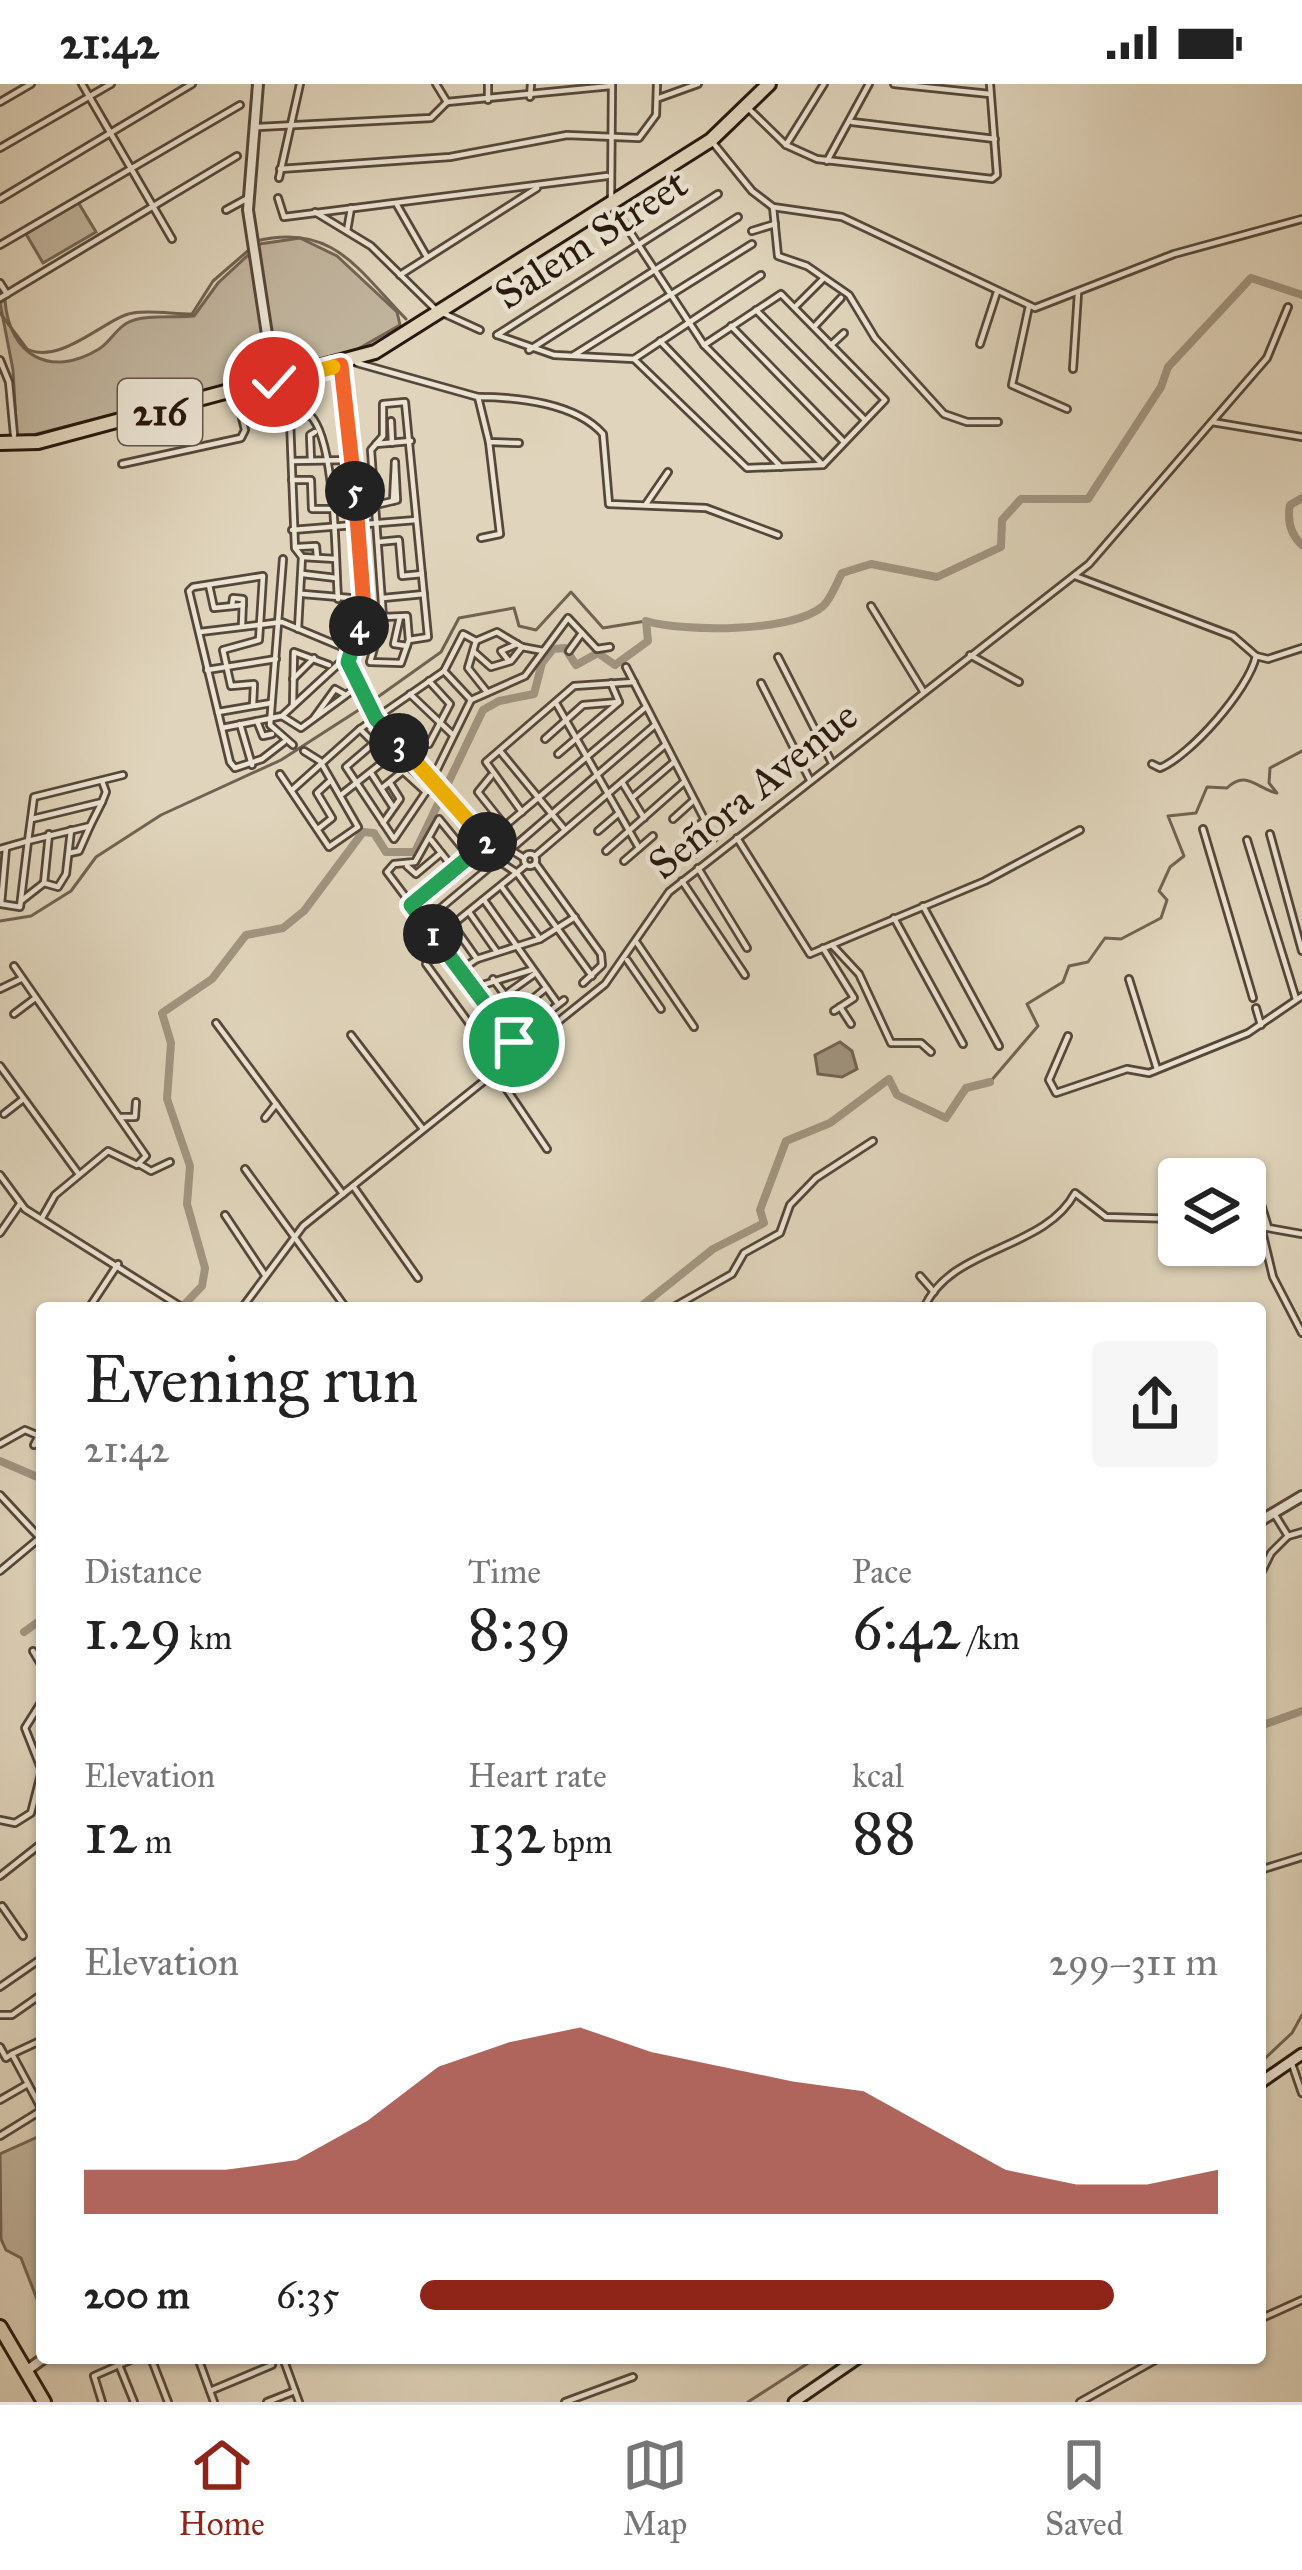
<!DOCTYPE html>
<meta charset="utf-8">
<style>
body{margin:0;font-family:"IM FELL Great Primer",serif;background:#f6f6f6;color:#222;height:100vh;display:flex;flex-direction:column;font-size:45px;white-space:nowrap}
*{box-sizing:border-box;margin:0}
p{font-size:39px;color:#767676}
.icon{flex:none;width:66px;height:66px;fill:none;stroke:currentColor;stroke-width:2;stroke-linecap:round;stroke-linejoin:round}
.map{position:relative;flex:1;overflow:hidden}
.drawer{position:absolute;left:36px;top:1218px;width:1230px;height:1062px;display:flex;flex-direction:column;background:#fff;border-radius:12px;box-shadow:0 3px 9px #0004}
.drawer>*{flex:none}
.tools{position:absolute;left:1158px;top:1074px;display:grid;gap:24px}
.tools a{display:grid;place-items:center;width:108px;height:108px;border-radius:12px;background:#fff;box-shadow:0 3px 9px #0004;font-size:60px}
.pin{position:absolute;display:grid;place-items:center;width:102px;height:102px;color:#fff;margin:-51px;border:6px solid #fff;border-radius:50%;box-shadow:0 3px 12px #0007}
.km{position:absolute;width:60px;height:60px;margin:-30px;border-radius:50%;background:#222;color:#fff;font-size:33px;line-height:60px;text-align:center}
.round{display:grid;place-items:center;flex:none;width:126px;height:126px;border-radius:12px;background:#f6f6f6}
.summary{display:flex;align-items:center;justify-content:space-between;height:204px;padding:0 48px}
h1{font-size:66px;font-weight:600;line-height:90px}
.stats{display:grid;grid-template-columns:repeat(3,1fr);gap:18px;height:204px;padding:12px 48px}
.stats div{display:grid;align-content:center}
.stats b{font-size:60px;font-weight:600}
.stats small{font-size:33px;font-weight:400}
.stats p{font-size:33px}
.chart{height:336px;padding:24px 48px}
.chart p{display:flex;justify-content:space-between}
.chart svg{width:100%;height:216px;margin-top:12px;fill:#8f2418;opacity:.7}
ul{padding:0 48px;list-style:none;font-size:39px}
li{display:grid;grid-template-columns:192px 144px 1fr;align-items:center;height:90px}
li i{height:30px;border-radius:15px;background:#8f2418}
.status{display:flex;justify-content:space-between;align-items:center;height:84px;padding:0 60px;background:#fff;direction:ltr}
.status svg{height:33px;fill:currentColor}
.dock{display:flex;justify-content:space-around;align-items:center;height:168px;border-top:3px solid #e0e0e0;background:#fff;font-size:33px;color:#767676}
.dock a{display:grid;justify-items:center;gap:6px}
.dock .current{color:#8f2418}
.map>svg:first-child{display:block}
.green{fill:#c1b59e;stroke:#746656;stroke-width:3}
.water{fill:#a19581;stroke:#716353;stroke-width:3}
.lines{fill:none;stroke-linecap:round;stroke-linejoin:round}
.stream{stroke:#716353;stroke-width:3}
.river{stroke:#a19581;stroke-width:8}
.minor-casing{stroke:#56473a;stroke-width:10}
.tertiary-casing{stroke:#56473a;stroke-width:14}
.secondary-casing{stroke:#28180e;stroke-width:15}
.primary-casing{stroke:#28180e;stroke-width:18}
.minor{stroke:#ebe4d3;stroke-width:4.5}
.tertiary{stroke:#ebe4d3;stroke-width:8}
.secondary{stroke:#ebe4d3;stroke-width:9}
.primary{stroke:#e0d5bc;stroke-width:12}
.split-1-casing{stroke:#fff;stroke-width:24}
.split-2-casing{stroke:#fff;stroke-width:24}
.split-3-casing{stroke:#fff;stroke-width:24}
.split-4-casing{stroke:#fff;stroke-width:24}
.split-5-casing{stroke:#fff;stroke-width:24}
.split-6-casing{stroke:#fff;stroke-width:24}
.split-7-casing{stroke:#fff;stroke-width:24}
.split-1{stroke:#22a559;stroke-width:15}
.split-2{stroke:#22a559;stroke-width:15}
.split-3{stroke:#f5b400;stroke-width:15}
.split-4{stroke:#22a559;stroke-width:15}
.split-5{stroke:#f0652b;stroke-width:15}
.split-6{stroke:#f0652b;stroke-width:15}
.split-7{stroke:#f5b400;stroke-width:15}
.labels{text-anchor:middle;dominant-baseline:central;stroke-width:9;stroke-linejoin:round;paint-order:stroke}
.shield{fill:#ebe4d3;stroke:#625549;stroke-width:3}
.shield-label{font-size:39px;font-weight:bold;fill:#28180e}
.street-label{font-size:42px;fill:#28180e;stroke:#ebe4d3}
</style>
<div class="status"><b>21:42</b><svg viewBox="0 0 49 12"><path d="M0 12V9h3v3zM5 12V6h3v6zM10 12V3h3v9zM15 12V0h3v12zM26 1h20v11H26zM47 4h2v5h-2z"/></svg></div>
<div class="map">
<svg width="1302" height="2318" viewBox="0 0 1302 2318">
<rect width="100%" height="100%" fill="#e0d5bc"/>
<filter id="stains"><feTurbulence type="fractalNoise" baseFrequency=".00167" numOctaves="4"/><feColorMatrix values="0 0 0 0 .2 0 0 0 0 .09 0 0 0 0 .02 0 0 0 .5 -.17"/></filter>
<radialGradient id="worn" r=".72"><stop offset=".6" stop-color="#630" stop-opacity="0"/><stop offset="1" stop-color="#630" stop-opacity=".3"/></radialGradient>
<g class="green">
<polygon points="78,118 96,148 43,179 26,150"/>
<path d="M300,154L337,172L397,228L400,241L349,270L17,355L13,286L0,219L5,216C9,271 50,295 99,265C110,258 116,245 127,239C143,230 176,234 194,232L218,199L260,160Z"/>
<polygon points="42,2051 42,2228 21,2174 6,2166 1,2155 0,2070"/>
</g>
<polygon class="water" points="840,958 852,967 857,985 842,993 818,990 815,971"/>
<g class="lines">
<g class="stream">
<path d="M256,157C333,138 358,186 406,235"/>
<path d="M0,229L27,265C61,282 108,232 133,229C151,226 173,230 192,230L213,197L250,165"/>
<polyline points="0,837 31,832 71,807 96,773 161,731 281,676 368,620 441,568 459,534 514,524 519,542 536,546 571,508 603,544 646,537"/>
<path d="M990,998L1038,942L1027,920L1063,898L1069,882L1088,878L1105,854L1121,855L1161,834L1167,816L1159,807L1170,783L1184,772L1168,732L1196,729L1207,703L1227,704C1246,685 1257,705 1277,709L1269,699L1270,684L1302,667"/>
<polyline points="1260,1979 1292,1949 1302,1931"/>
<polyline points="748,2318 816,2274"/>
</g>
<g class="river">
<path d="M1302,414L1290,421C1287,437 1290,450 1302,461"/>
<path d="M181,1224L202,1202L205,1184L187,1120L190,1082L167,1015L171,959L162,929L212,895L246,851L283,844L304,827L363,748L374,749L386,768H415L483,626L499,617L534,610L542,579L553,565L565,564L576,581L598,569L615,581L648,557L646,537C683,548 792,549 823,522C831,515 837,498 842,489L871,480L937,493L1001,463L1002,436L1021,415H1088L1161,303L1168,283L1251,194L1302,211"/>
<polyline points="639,1224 713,1165 764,1139 760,1126 786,1057 830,1039 889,995 897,1011 946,1034 966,1004 990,998"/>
<polyline points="0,1377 42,1395"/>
<polyline points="24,1548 42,1535"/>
<polyline points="1260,1642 1302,1627"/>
</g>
<defs>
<g id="minor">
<polyline points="82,0 172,155"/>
<polyline points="436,0 447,18"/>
<polyline points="612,0 611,119 704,261 823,381"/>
<polyline points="894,0 990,10"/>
<polyline points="530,13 531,0"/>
<polyline points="659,14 698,0"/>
<polyline points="488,16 488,0"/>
<polyline points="0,18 31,0"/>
<polyline points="447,18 611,2"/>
<polyline points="749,25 786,61 817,75 992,95 997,91 990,0"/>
<polyline points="852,38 995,55"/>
<polyline points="258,43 431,34 447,18"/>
<polyline points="714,60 752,107 773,123 842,133 1035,224 1174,170 1302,135"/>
<polyline points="786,61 824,0"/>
<polyline points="0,64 111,0"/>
<polyline points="827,77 869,0"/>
<polyline points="280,85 450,73 567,51 639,54 656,31 657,0"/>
<polyline points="279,94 300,0"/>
<polyline points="278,114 284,133 607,92"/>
<polyline points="0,115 192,0"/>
<polyline points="397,121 427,173"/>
<polyline points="773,123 778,172 807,182 849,211 875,254 944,330 967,338 998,338"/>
<polyline points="226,126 248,114"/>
<polyline points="315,128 371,162 435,225"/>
<polyline points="347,147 351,124"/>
<polyline points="752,147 775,140"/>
<polyline points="0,161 240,21"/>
<polyline points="400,191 537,104"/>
<polyline points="0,199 7,210"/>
<polyline points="0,214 237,72"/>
<polyline points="796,222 822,196"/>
<polyline points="1029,222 1012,301 1067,325"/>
<polyline points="756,226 865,336"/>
<polyline points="445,230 480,246"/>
<polyline points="731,242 844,358"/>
<polyline points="814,243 841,214"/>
<polyline points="497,251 554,271 634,275 761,191"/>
<polyline points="497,251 718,110"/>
<polyline points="660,257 781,383"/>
<polyline points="980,260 997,208"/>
<polyline points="831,261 844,249"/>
<polyline points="529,266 738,133"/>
<polyline points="574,271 752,160"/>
<polyline points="634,275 747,384 823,381 885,316 781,210 704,261"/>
<polyline points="0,276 9,298 14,351"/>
<polyline points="357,279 478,313 489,358 519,359"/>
<path d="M341,281C353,359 360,440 363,519C364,540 344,561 349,580C366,645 468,741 524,774"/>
<polyline points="1073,285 1078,209"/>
<path d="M478,313C517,313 576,319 603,350L609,420L706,424L778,451"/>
<polyline points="288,327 294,309 306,304 307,289"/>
<polyline points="391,337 392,359"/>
<polyline points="1212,338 1302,353"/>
<polyline points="376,360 411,357"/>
<polyline points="311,376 310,351 315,348"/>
<polyline points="292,377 352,376"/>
<polyline points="122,380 241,354 245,346 236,309"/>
<polyline points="292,396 311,396 312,425 330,425"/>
<polyline points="393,417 395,378"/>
<polyline points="646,420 668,388"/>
<polyline points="376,421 397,416 395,378"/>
<polyline points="292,446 416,436"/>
<polyline points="481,454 500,450 489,358"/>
<polyline points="378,458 399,456 402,492 422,490"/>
<polyline points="297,463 316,462 317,473"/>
<polyline points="283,475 270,641 293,661"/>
<path d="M336,475L302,473L295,464L290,336L310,331C336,357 335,472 338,515"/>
<polyline points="303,490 336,494"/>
<path d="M1075,492L1233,552L1256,572C1249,605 1190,672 1160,684L1152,680"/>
<polyline points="209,501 214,524 243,521"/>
<polyline points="303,510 362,515"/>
<polyline points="383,514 424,510"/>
<polyline points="232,522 233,514 243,515 242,541"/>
<polyline points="871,522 923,607"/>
<polyline points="383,533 407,532 409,556 401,579 370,578 383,533 371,366 383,352 383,320 405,318 428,553 409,556"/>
<polyline points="400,533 394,560 407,562"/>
<polyline points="298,545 302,473"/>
<polyline points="200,548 282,538 349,566"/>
<polyline points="476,557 468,584 487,608"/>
<polyline points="569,567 582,549"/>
<polyline points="474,568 491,583 511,577 522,563"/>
<polyline points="970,571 1019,598"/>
<polyline points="1256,572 1268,575 1302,564"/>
<polyline points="778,573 832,679"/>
<polyline points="509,577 501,567 517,560"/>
<polyline points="626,583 714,754 695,770"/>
<polyline points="207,586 276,575"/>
<polyline points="444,587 471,616"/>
<polyline points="293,595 314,574"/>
<polyline points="761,599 810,696"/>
<polyline points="410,610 453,651"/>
<polyline points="556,619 639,764"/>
<polyline points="253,621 254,600 231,602 223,566 259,556 263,492 193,503 189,507 230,678 235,684 262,675 284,658"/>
<polyline points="293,621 294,568 329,581"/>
<polyline points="218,628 271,619"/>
<polyline points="282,632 301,644 357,603"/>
<polyline points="314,634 335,605 344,610"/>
<polyline points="257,637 263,652 272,650"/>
<polyline points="240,640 252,681"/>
<polyline points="222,644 282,632 346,573"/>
<polyline points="360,645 374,659 346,683 394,755 426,708"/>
<polyline points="390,649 407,635 429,660 450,620 429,597"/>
<polyline points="545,655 583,621 619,618"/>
<polyline points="500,667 565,746"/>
<polyline points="558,670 619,618 611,599"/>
<polyline points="371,689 393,723"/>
<polyline points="280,690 329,763 358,743 320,677 304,667"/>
<polyline points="491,692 478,708 505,742"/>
<polyline points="622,698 644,734"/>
<polyline points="382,704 403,687 426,708 471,616 525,592 568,534 597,565 610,563"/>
<polyline points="292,706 360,645 444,587 463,550 476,557 497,548 522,563 543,567"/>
<polyline points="341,711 402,663"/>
<polyline points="632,714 674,678"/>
<polyline points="522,728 486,678 574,602 634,598"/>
<polyline points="32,735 102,718 106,708 102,697"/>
<polyline points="673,735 694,716"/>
<polyline points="383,739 400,715 390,699"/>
<polyline points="318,745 332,734 317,709 330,697"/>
<polyline points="1203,745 1253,914"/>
<polyline points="598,747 619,729"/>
<polyline points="49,750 44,799 58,803 66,790 71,746"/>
<polyline points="686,750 704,737"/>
<polyline points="1270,750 1302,867"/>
<polyline points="737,754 810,870 985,797 1080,746"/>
<polyline points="431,756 454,785"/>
<polyline points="1247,756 1296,915"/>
<polyline points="6,764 1,820 20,823 28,757 90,742 102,718"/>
<polyline points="479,764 517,789 592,892"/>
<polyline points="0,765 28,757 34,713 123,691"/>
<polyline points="510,766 655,641"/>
<polyline points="606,767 684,698"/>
<polyline points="70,769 79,767 90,742"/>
<circle cx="530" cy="776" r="6"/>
<polyline points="469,772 439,735 415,778 394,780 387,788 515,959"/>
<polyline points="535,772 665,661"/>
<polyline points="624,777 653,752"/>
<polyline points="536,780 601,870 602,881 583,899"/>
<polyline points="407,782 416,790 441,769"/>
<polyline points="698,784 747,864"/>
<polyline points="682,797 745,891"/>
<polyline points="501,802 540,855"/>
<polyline points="484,816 558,920"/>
<polyline points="21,817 44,799"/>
<polyline points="411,821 646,623"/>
<polyline points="923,822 999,962"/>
<polyline points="469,828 497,868"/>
<polyline points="894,834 963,960"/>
<polyline points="424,838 497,777"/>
<polyline points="453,841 477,875"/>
<polyline points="436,854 526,781"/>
<polyline points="637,859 694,943"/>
<polyline points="832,861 859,890 891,959 921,959 931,968"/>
<polyline points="823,864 854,914 834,927"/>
<polyline points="627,876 661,925"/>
<polyline points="426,880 501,983"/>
<polyline points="14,882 146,1072 137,1081 108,1067 55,1111 42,1134"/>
<polyline points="462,885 477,875 540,855 575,833"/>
<polyline points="493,895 505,911 533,891"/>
<polyline points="1129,895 1157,985"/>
<polyline points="473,904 531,886"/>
<polyline points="0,905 21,895"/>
<polyline points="840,923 851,940"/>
<polyline points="1256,924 1261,941"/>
<polyline points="14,930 34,915"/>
<polyline points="216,939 343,1110"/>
<polyline points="501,941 546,904"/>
<polyline points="351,951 423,1045"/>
<polyline points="1068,952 1049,996 1056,1009 1127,985 1149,989 1248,949 1302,912"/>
<polyline points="513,956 564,916"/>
<polyline points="0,982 78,1089"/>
<polyline points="495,988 547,1065"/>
<polyline points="4,1030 22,1016"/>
<polyline points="119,1033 135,1033 136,1018"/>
<polyline points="265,1034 276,1020"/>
<polyline points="139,1080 151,1087 170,1078"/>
<polyline points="245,1085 346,1224"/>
<polyline points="0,1091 25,1125 183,1224"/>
<polyline points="353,1102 418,1194"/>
<polyline points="1256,1104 1268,1143"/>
<polyline points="225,1131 265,1191"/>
<polyline points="1245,1140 1302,1150"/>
<polyline points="1261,1143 1273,1193 1302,1249"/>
<polyline points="0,1149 20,1120"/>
<polyline points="920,1192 934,1208"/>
<polyline points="89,1224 118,1180"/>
<polyline points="242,1224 303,1142 605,900 669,808 1089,480 1267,274 1288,223"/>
<polyline points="672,1224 732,1190 744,1169 780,1149 790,1121 816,1094 873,1057"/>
<path d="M924,1224C951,1162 1044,1167 1075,1109L1106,1133L1179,1135"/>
<polyline points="0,1360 25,1346 39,1352"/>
<polyline points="34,1361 42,1346"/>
<polyline points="0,1411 40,1454"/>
<polyline points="1288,1452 1302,1448"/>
<polyline points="0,1487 42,1452"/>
<polyline points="1260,1491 1271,1469 1288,1452 1275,1431"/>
<polyline points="33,1567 42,1582"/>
<polyline points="42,1687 25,1644 42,1617"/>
<polyline points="0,1736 15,1739 31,1729 42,1686"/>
<polyline points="1260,1786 1302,1773"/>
<polyline points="0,1792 42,1759"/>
<polyline points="2,1822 23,1852"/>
<polyline points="0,1903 42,1874"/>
<polyline points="0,1931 12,1931 42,1910"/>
<polyline points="0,1963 6,1974 12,1970 42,2026"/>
<polyline points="12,1970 42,1956"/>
<polyline points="1292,1980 1302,2009"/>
<polyline points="0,2016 26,2001"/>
<polyline points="0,2052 42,2026"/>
<polyline points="1260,2235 1302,2216"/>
<polyline points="151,2274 168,2318"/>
<polyline points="198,2274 214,2318"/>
<polyline points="283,2274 299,2318"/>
<polyline points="119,2281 134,2318"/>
<polyline points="210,2307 272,2281"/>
<polyline points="102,2318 94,2292 135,2274"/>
<polyline points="267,2318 295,2307"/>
<polyline points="565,2318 633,2293"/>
<polyline points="1080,2318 1159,2274"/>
</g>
<g id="tertiary">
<polyline points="258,0 248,126 274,296"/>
<polyline points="1260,1437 1302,1412"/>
<polyline points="26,2287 44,2274"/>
</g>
<g id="secondary">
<polyline points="1260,1999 1302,1970"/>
<polyline points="794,2318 858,2274"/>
</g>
<g id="primary">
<polyline points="0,359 38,358 375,268 711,56 769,0"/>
<polyline points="0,2243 44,2318"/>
</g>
</defs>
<use href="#minor" class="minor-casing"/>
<use href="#tertiary" class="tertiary-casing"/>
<use href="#secondary" class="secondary-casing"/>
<use href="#primary" class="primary-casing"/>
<use href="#minor" class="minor"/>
<use href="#tertiary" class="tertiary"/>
<use href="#secondary" class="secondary"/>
<use href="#primary" class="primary"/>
</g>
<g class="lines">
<defs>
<polyline id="split-1" points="433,850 514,958"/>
<polyline id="split-2" points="433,850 411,821 487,758"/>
<polyline id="split-3" points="399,659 487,758"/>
<polyline id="split-4" points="359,542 348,578 376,635 399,659"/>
<polyline id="split-5" points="355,407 364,524 359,542"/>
<polyline id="split-6" points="333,283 341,281 355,407"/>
<polyline id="split-7" points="274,298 333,283"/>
</defs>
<use href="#split-1" class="split-1-casing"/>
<use href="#split-2" class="split-2-casing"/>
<use href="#split-3" class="split-3-casing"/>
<use href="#split-4" class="split-4-casing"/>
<use href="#split-5" class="split-5-casing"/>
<use href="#split-6" class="split-6-casing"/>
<use href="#split-7" class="split-7-casing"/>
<use href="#split-1" class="split-1"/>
<use href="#split-2" class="split-2"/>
<use href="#split-3" class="split-3"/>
<use href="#split-4" class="split-4"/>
<use href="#split-5" class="split-5"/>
<use href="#split-6" class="split-6"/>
<use href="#split-7" class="split-7"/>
</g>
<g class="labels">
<rect class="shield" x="118" y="295" width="84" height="66" rx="9"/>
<g class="shield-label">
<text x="160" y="328">216</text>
</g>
<g class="street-label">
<text transform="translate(591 155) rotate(-33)">Salem Street</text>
<text transform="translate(753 706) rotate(-39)">Señora Avenue</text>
</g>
</g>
<rect width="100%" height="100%" filter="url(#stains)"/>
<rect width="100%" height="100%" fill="url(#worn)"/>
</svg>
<div class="tools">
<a><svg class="icon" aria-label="layers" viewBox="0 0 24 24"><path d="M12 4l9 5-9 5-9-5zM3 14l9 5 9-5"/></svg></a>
</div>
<div class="pin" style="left:514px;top:958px;background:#1e9e55"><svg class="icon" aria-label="arrive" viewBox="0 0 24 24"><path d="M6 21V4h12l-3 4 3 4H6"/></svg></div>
<div class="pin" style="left:274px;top:298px;background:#d93025"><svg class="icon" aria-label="check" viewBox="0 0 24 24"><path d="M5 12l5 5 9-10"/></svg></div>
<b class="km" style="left:433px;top:850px">1</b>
<b class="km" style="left:487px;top:758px">2</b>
<b class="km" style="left:399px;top:659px">3</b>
<b class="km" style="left:359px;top:542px">4</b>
<b class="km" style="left:355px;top:407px">5</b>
<section class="drawer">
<div class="summary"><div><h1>Evening run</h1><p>21:42</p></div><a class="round"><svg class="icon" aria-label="share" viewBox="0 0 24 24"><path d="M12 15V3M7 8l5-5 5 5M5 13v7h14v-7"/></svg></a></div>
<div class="stats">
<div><p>Distance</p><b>1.29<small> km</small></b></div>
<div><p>Time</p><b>8:39</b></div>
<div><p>Pace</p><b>6:42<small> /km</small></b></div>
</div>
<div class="stats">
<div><p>Elevation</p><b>12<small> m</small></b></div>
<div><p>Heart rate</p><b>132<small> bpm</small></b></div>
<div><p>kcal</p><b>88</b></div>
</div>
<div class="chart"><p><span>Elevation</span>299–311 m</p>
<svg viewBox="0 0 160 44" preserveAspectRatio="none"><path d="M0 44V35L10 35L20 35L30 33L40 25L50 14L60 9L70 6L80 11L90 14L100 17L110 19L120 27L130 35L140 38L150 38L160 35V44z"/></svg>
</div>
<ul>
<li><b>200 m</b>6:35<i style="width:87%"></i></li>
</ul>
</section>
</div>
<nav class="dock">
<a class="current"><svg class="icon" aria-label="home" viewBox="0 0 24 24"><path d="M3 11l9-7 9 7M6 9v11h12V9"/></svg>Home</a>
<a><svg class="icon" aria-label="map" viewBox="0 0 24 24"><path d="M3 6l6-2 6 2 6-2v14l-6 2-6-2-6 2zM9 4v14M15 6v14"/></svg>Map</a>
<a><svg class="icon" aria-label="saved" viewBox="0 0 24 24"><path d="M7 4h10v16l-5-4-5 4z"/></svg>Saved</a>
</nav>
